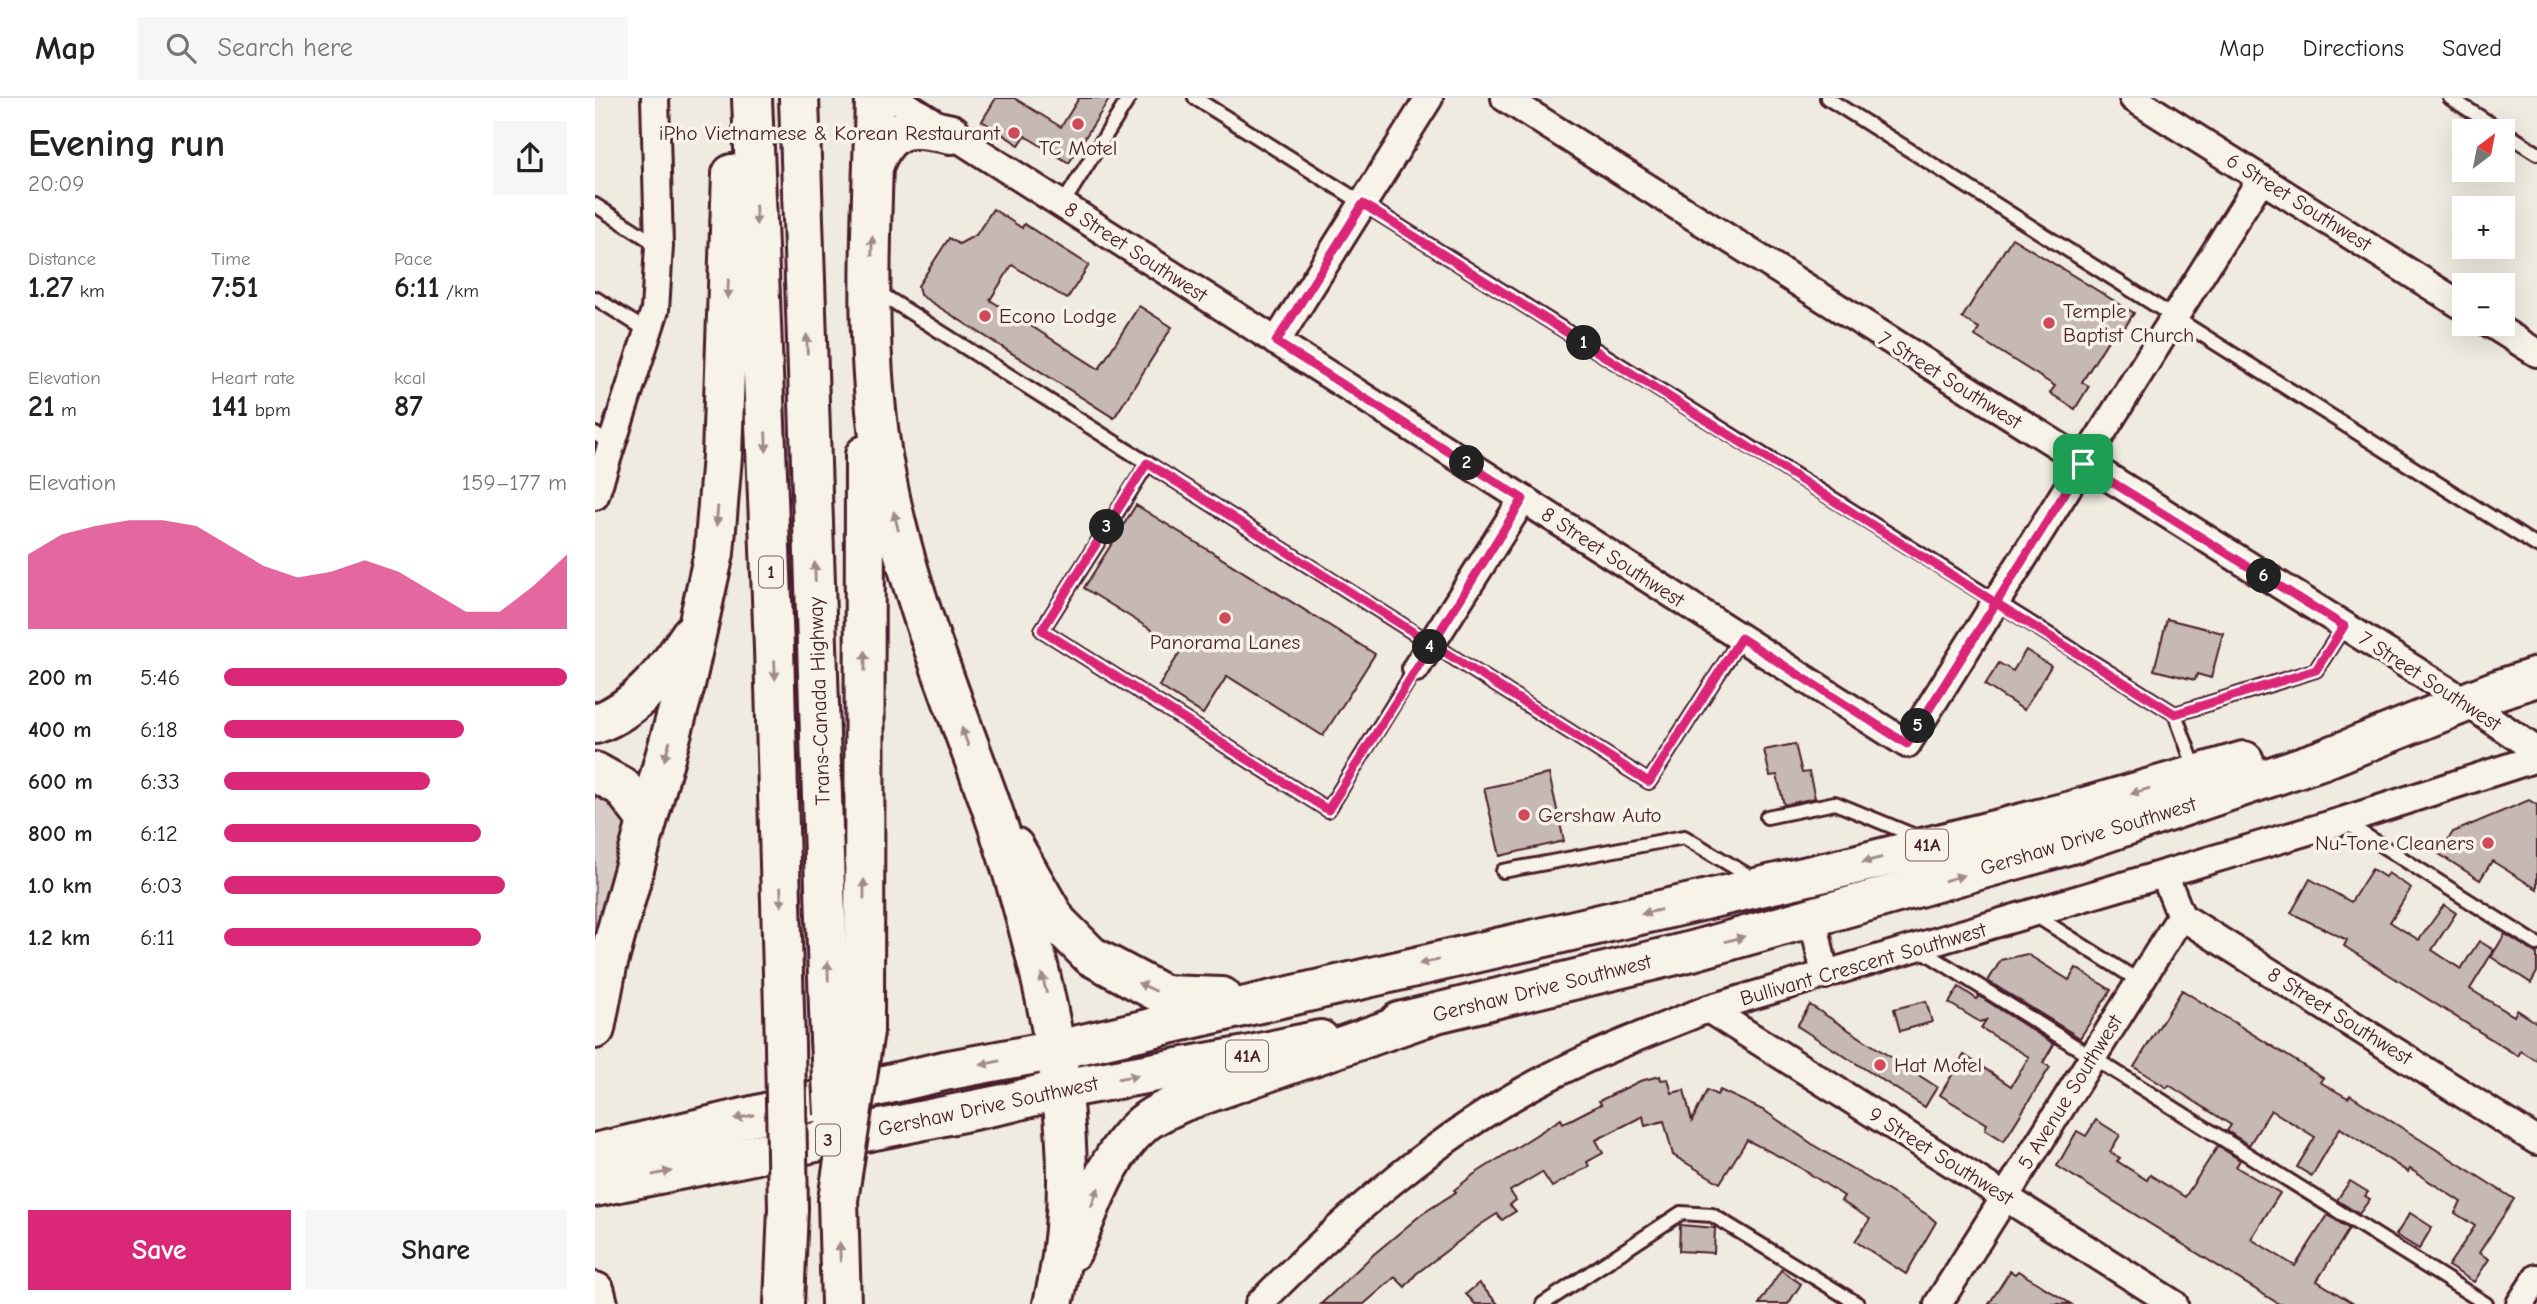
<!DOCTYPE html>
<meta charset="utf-8">
<style>
body{margin:0;font-family:"Comic Neue",sans-serif;background:#f6f6f6;color:#222;height:100vh;display:flex;flex-direction:column;font-size:26px;white-space:nowrap}
*{box-sizing:border-box;margin:0}
p{font-size:23px;color:#767676}
.icon{flex:none;width:38px;height:38px;fill:none;stroke:currentColor;stroke-width:2;stroke-linecap:round;stroke-linejoin:round}
.map{position:relative;flex:1;overflow:hidden}
.panel{display:flex;flex-direction:column;background:#fff;width:595px}
.panel>*{flex:none}
.needle{width:46px;rotate:32deg}
.buttons{position:absolute;left:1857px;top:21px;display:grid;gap:14px}
.buttons a{display:grid;place-items:center;width:63px;height:63px;border-radius:0px;background:#fff;box-shadow:0 7px 28px #0002;font-size:35px}
.pin{position:absolute;display:grid;place-items:center;width:60px;height:60px;color:#fff;margin:-30px;border-radius:14px;box-shadow:0 4px 10px #0006}
.km{position:absolute;width:35px;height:35px;margin:-18px;border-radius:50%;background:#222;color:#fff;font-size:19px;line-height:35px;text-align:center}
.round{display:grid;place-items:center;flex:none;width:74px;height:74px;border-radius:0px;background:#f6f6f6}
.overview{display:flex;align-items:center;justify-content:space-between;height:119px;padding:0 28px}
h1{font-size:38px;font-weight:700;line-height:52px}
.figures{display:grid;grid-template-columns:repeat(3,1fr);gap:10px;height:119px;padding:7px 28px}
.figures div{display:grid;align-content:center}
.figures b{font-size:30px;font-weight:700}
.figures small{font-size:19px;font-weight:400}
.figures p{font-size:19px}
.chart{height:196px;padding:14px 28px}
.chart p{display:flex;justify-content:space-between}
.chart svg{width:100%;height:126px;margin-top:7px;fill:#db2777;opacity:.7}
.button{display:flex;gap:14px;margin-top:auto;padding:14px 28px}
.button a{flex:1;height:80px;border-radius:0px;background:#db2777;color:#fff;font-size:28px;font-weight:700;line-height:80px;text-align:center}
.button a+a{background:#f6f6f6;color:#222}
ul{padding:0 28px;list-style:none;font-size:23px}
li{display:grid;grid-template-columns:112px 84px 1fr;align-items:center;height:52px}
li i{height:18px;border-radius:9px;background:#db2777}
header{display:flex;align-items:center;gap:42px;box-sizing:border-box;height:98px;padding:0 35px;background:#fff;border-bottom:2px solid #e0e0e0}
header strong{font-size:33px}
nav{display:flex;gap:38px;margin-inline-start:auto;font-size:24px}
.search{width:490px;height:63px;background:#f6f6f6;display:flex;align-items:center;gap:18px;box-sizing:border-box;padding:0 24px;border-radius:0px;color:#767676;font-size:26px}
main{display:flex;flex:1;min-height:0}
.map>svg:first-child{display:block}
.green{fill:#d8cdc6;stroke:#917678;stroke-width:2}
.building{fill:#c6b8b3;stroke:#4a1f2b;stroke-width:2}
.lines{fill:none;stroke-linecap:round;stroke-linejoin:round}
.service-casing{stroke:#4a1f2b;stroke-width:18}
.minor-casing{stroke:#4a1f2b;stroke-width:32}
.primary-casing{stroke:#4a1f2b;stroke-width:44}
.trunk-casing{stroke:#4a1f2b;stroke-width:44}
.service{stroke:#f7f3e8;stroke-width:12}
.minor{stroke:#f7f3e8;stroke-width:26}
.primary{stroke:#f7f3e8;stroke-width:38}
.trunk{stroke:#f7f3e8;stroke-width:38}
.trunk-bridge-casing{stroke:#4a1f2b;stroke-width:44;stroke-linecap:butt}
.trunk-bridge{stroke:#f7f3e8;stroke-width:38}
.oneway{fill:#a0898a}
.route-casing{stroke:#fff;stroke-width:14}
.route{stroke:#db2777;stroke-width:9}
.poi-dot{fill:#d1495b;stroke:#f7f3e8;stroke-width:2.5}
.labels{text-anchor:middle;dominant-baseline:central;stroke-width:7;stroke-linejoin:round;paint-order:stroke}
.shield{fill:#f7f3e8;stroke:#7e5f64;stroke-width:2}
.shield-label{font-size:19px;font-weight:bold;fill:#4a1f2b}
.poi-label{font-size:21px;fill:#4a1f2b;stroke:#f7f3e8;text-anchor:start}
.street-label{font-size:21px;fill:#4a1f2b;stroke:#f7f3e8}
</style>
<header>
<strong>Map</strong>
<div class="search"><svg class="icon" aria-label="search" viewBox="0 0 24 24"><circle cx="10" cy="10" r="6"/><path d="M15 15l6 6"/></svg>Search here</div>
<nav><a>Map</a><a>Directions</a><a>Saved</a></nav>
</header>
<main>
<section class="panel">
<div class="overview"><div><h1>Evening run</h1><p>20:09</p></div><a class="round"><svg class="icon" aria-label="share" viewBox="0 0 24 24"><path d="M12 15V3M7 8l5-5 5 5M5 13v7h14v-7"/></svg></a></div>
<div class="figures">
<div><p>Distance</p><b>1.27<small> km</small></b></div>
<div><p>Time</p><b>7:51</b></div>
<div><p>Pace</p><b>6:11<small> /km</small></b></div>
</div>
<div class="figures">
<div><p>Elevation</p><b>21<small> m</small></b></div>
<div><p>Heart rate</p><b>141<small> bpm</small></b></div>
<div><p>kcal</p><b>87</b></div>
</div>
<div class="chart"><p><span>Elevation</span>159–177 m</p>
<svg viewBox="0 0 160 44" preserveAspectRatio="none"><path d="M0 44V18L10 11L20 8L30 6L40 6L50 8L60 15L70 22L80 26L90 24L100 20L110 24L120 31L130 38L140 38L150 29L160 18V44z"/></svg>
</div>
<ul>
<li><b>200 m</b>5:46<i style="width:100%"></i></li>
<li><b>400 m</b>6:18<i style="width:70%"></i></li>
<li><b>600 m</b>6:33<i style="width:60%"></i></li>
<li><b>800 m</b>6:12<i style="width:75%"></i></li>
<li><b>1.0 km</b>6:03<i style="width:82%"></i></li>
<li><b>1.2 km</b>6:11<i style="width:75%"></i></li>
</ul>
<div class="button"><a>Save</a><a>Share</a></div>
</section>
<div class="map">
<svg width="1942" height="1206" viewBox="0 0 1942 1206">
<rect width="100%" height="100%" fill="#f0ebe0"/>
<filter id="ink" filterUnits="userSpaceOnUse"><feTurbulence type="fractalNoise" baseFrequency=".0143" numOctaves="2"/><feDisplacementMap in="SourceGraphic" scale="14" xChannelSelector="R" yChannelSelector="G"/><feConvolveMatrix kernelMatrix="1 2 1 2 8 2 1 2 1" color-interpolation-filters="sRGB"/></filter>
<g filter="url(#ink)">
<polygon class="green" points="0,696 23,710 34,735 0,845"/>
<g class="building">
<polygon points="401,0 419,0 466,29 484,0 515,0 474,65 430,38 424,47 387,23"/>
<polygon points="398,111 427,130 429,126 494,167 472,201 417,167 395,202 504,271 544,208 577,229 519,320 325,197 323,188 354,140 364,146 381,137"/>
<polygon points="1417,140 1539,215 1523,240 1517,236 1487,284 1494,288 1480,311 1455,295 1460,288 1380,238 1384,230 1367,220"/>
<polygon points="541,407 780,556 728,638 632,578 608,616 564,588 587,551 489,490"/>
<polygon points="1572,521 1628,535 1616,580 1602,576 1600,582 1559,572"/>
<polygon points="1431,552 1456,568 1429,612 1390,587 1404,565 1418,573"/>
<polygon points="1200,646 1207,675 1214,674 1220,700 1189,707 1182,677 1175,678 1169,652"/>
<polygon points="954,676 969,743 905,758 889,690"/>
<polygon points="1934,702 1942,707 1942,791 1897,763 1885,782 1844,756 1858,734"/>
<polygon points="1777,771 1790,779 1793,775 1816,790 1795,824 1824,842 1849,807 1861,815 1837,852 1866,871 1884,843 1899,852 1875,891 1919,918 1922,912 1942,925 1942,963 1926,953 1923,958 1774,864 1749,848 1752,842 1696,815 1715,781 1756,804"/>
<polygon points="1910,836 1942,856 1942,874 1936,885 1896,859"/>
<polygon points="1432,856 1474,882 1481,870 1516,892 1485,940 1393,883 1406,862"/>
<polygon points="1364,889 1382,901 1384,898 1459,946 1448,965 1455,969 1409,1043 1390,1031 1392,1026 1345,997 1369,957 1416,988 1434,959 1386,930 1391,922 1385,924 1354,905"/>
<polygon points="1587,892 1728,980 1725,984 1753,1000 1755,997 1919,1101 1884,1155 1894,1161 1879,1184 1853,1168 1880,1128 1860,1115 1866,1104 1815,1071 1813,1074 1745,1030 1717,1078 1702,1069 1720,1039 1676,1012 1654,1047 1632,1033 1636,1027 1574,987 1572,990 1539,969"/>
<polygon points="1331,903 1337,924 1305,933 1299,911"/>
<polygon points="1215,907 1342,989 1330,1009 1202,928"/>
<polygon points="1065,978 1066,982 1073,981 1077,995 1089,992 1097,1023 1112,992 1122,997 1125,992 1170,1013 1220,1048 1333,1117 1341,1124 1311,1176 1260,1143 1275,1121 1246,1103 1249,1098 1201,1067 1152,1042 1125,1085 1078,1057 1069,1023 1050,1028 1048,1018 1001,1042 1008,1055 992,1064 994,1068 957,1089 947,1074 915,1093 921,1102 915,1107 921,1113 907,1122 902,1116 885,1127 821,1176 810,1189 800,1179 769,1206 726,1206 779,1156 827,1116 861,1094 859,1092 878,1077 966,1021 968,1025 975,1022 1006,1006 1004,1003 1045,983"/>
<polygon points="1501,1022 1525,1037 1515,1054 1525,1060 1522,1063 1552,1082 1555,1077 1590,1099 1623,1048 1645,1062 1641,1069 1685,1095 1656,1141 1700,1168 1733,1117 1754,1131 1722,1183 1759,1206 1684,1206 1462,1068 1482,1033 1491,1038"/>
<polygon points="1755,1083 1773,1094 1770,1098 1775,1101 1764,1116 1742,1102"/>
<polygon points="1815,1115 1837,1129 1824,1151 1801,1137"/>
<polygon points="1085,1127 1120,1130 1119,1155 1084,1153"/>
<polygon points="1186,1172 1206,1186 1193,1206 1164,1206"/>
<polygon points="1415,1173 1420,1176 1423,1173 1476,1206 1394,1206"/>
<polygon points="884,1185 903,1206 880,1206 871,1196"/>
</g>
<g class="lines">
<defs>
<g id="service">
<polyline points="600,0 1580,616 1601,673"/>
<polyline points="1232,0 1942,448"/>
<polyline points="1855,0 1907,33"/>
<polyline points="1908,33 1942,55"/>
<polyline points="0,107 64,148"/>
<polyline points="467,107 534,0"/>
<polyline points="283,194 1054,684 1146,540"/>
<polyline points="0,200 54,234"/>
<polyline points="0,336 18,347"/>
<polyline points="553,365 447,532 733,712 821,570"/>
<polyline points="1580,616 1721,572 1749,528"/>
<polyline points="1172,719 1240,705 1325,740"/>
<polyline points="1748,723 1942,846"/>
<polyline points="908,773 1089,739 1159,781"/>
<polyline points="1438,816 1544,883"/>
<polyline points="1325,851 1891,1206"/>
<polyline points="948,1206 1086,1115 1117,1117 1263,1206"/>
</g>
<g id="minor">
<polyline points="300,0 1312,646 1666,81"/>
<polyline points="910,0 1871,604 1942,653"/>
<polyline points="1538,0 1869,209"/>
<polyline points="1896,226 1942,255"/>
<polyline points="681,244 834,0"/>
<polyline points="0,398 60,212 64,148 60,0"/>
<polyline points="821,570 928,401"/>
<polyline points="1569,776 1586,818 1942,1043"/>
<polyline points="1218,820 1230,877"/>
<polyline points="1113,911 1579,1206"/>
<path d="M664,1206C750,1119 846,1034 956,978C1007,952 1060,932 1113,911L1747,723L1942,660"/>
<polyline points="1343,1206 1586,818"/>
<polyline points="1925,1206 1942,1180"/>
</g>
<g id="primary">
<polyline points="419,749 462,824 496,858 569,897 627,899"/>
<polyline points="804,924 1097,853 1483,744 1729,661 1902,592 1942,579"/>
<polyline points="462,952 1243,771 1476,713 1649,663"/>
<polyline points="466,991 651,958 725,942"/>
</g>
<g id="trunk">
<polyline points="157,0 179,550 190,948"/>
<polyline points="204,0 235,941"/>
<path d="M280,0C277,129 266,262 293,390C315,498 357,599 394,702C427,797 453,891 466,990C475,1061 475,1136 458,1206"/>
<path d="M278,69C294,25 316,27 356,36"/>
<path d="M0,626C43,611 72,572 96,536"/>
<polyline points="0,674 27,689 52,722"/>
<polyline points="0,931 12,868 90,587 119,455 127,358 137,76"/>
<polyline points="269,933 270,357"/>
<polyline points="0,1055 349,973 462,952"/>
<polyline points="0,1089 413,1005 466,991"/>
<polyline points="243,1102 246,1206"/>
<path d="M477,1153C496,1109 511,1057 549,1025C559,1016 575,1010 587,1004L836,917"/>
<polyline points="0,1194 3,1206"/>
<polyline points="189,1206 193,1111"/>
</g>
</defs>
<use href="#service" class="service-casing"/>
<use href="#minor" class="minor-casing"/>
<use href="#primary" class="primary-casing"/>
<use href="#trunk" class="trunk-casing"/>
<use href="#service" class="service"/>
<use href="#minor" class="minor"/>
<use href="#primary" class="primary"/>
<use href="#trunk" class="trunk"/>
<defs>
<g id="trunk-bridge">
<polyline points="235,941 239,1016"/>
<polyline points="190,948 193,1111"/>
<polyline points="243,1102 269,933"/>
</g>
</defs>
<use href="#trunk-bridge" class="trunk-bridge-casing"/>
<use href="#trunk-bridge" class="trunk-bridge"/>
</g>
<defs><path id="oneway-solid" d="M-6-.8H1V-3.2L6.5 0L1 3.2V.8H-6Z" transform="scale(1.75)"/></defs>
<g class="oneway">
<use href="#oneway-solid" transform="translate(161 117) rotate(88)"/>
<use href="#oneway-solid" transform="translate(277 148) rotate(-89)"/>
<use href="#oneway-solid" transform="translate(133 191) rotate(92)"/>
<use href="#oneway-solid" transform="translate(212 246) rotate(-92)"/>
<use href="#oneway-solid" transform="translate(171 344) rotate(88)"/>
<use href="#oneway-solid" transform="translate(122 418) rotate(95)"/>
<use href="#oneway-solid" transform="translate(301 423) rotate(-104)"/>
<use href="#oneway-solid" transform="translate(220 474) rotate(-92)"/>
<use href="#oneway-solid" transform="translate(270 563) rotate(-90)"/>
<use href="#oneway-solid" transform="translate(180 572) rotate(88)"/>
<use href="#oneway-solid" transform="translate(370 639) rotate(-110)"/>
<use href="#oneway-solid" transform="translate(72 653) rotate(106)"/>
<use href="#oneway-solid" transform="translate(1545 693) rotate(164)"/>
<use href="#oneway-solid" transform="translate(1277 762) rotate(165)"/>
<use href="#oneway-solid" transform="translate(1359 780) rotate(-16)"/>
<use href="#oneway-solid" transform="translate(269 791) rotate(-90)"/>
<use href="#oneway-solid" transform="translate(186 799) rotate(88)"/>
<use href="#oneway-solid" transform="translate(1056 814) rotate(167)"/>
<use href="#oneway-solid" transform="translate(1140 841) rotate(-15)"/>
<use href="#oneway-solid" transform="translate(834 864) rotate(168)"/>
<use href="#oneway-solid" transform="translate(233 873) rotate(-92)"/>
<use href="#oneway-solid" transform="translate(449 885) rotate(-104)"/>
<use href="#oneway-solid" transform="translate(552 889) rotate(-155)"/>
<use href="#oneway-solid" transform="translate(395 965) rotate(169)"/>
<use href="#oneway-solid" transform="translate(533 979) rotate(-10)"/>
<use href="#oneway-solid" transform="translate(149 1019) rotate(167)"/>
<use href="#oneway-solid" transform="translate(67 1075) rotate(-12)"/>
<use href="#oneway-solid" transform="translate(500 1099) rotate(-69)"/>
<use href="#oneway-solid" transform="translate(245 1154) rotate(-92)"/>
</g>
</g>
<g class="lines" filter="url(#ink)">
<defs>
<polyline id="route" points="1488,366 1401,505 768,106 681,244 928,401 837,546 552,365 447,532 733,712 837,546 1054,684 1146,540 1312,646 1401,505 1580,616 1721,572 1749,528 1488,366"/>
</defs>
<use href="#route" class="route-casing"/>
<use href="#route" class="route"/>
</g>
<g class="poi-dot">
<circle cx="483" cy="26" r="7"/>
<circle cx="419" cy="35" r="7"/>
<circle cx="390" cy="218" r="7"/>
<circle cx="1454" cy="225" r="7"/>
<circle cx="630" cy="520" r="7"/>
<circle cx="929" cy="717" r="7"/>
<circle cx="1893" cy="745" r="7"/>
<circle cx="1285" cy="967" r="7"/>
</g>
<g class="labels">
<g class="shield">
<rect x="164" y="458.5" width="24" height="31" rx="5"/>
<rect x="1311" y="731.5" width="42" height="31" rx="5"/>
<rect x="631" y="942.5" width="42" height="31" rx="5"/>
<rect x="221" y="1026.5" width="24" height="31" rx="5"/>
</g>
<g class="shield-label">
<text x="176" y="474">1</text>
<text x="1332" y="747">41A</text>
<text x="652" y="958">41A</text>
<text x="233" y="1042">3</text>
</g>
<g class="poi-label">
<text x="405" y="35" text-anchor="end">iPho Vietnamese &amp; Korean Restaurant</text>
<text x="483" y="50" text-anchor="middle">TC Motel</text>
<text x="1468" y="213">Temple<tspan x="1468" dy="24">Baptist Church</tspan></text>
<text x="404" y="218">Econo Lodge</text>
<text x="630" y="544" text-anchor="middle">Panorama Lanes</text>
<text x="943" y="717">Gershaw Auto</text>
<text x="1879" y="745" text-anchor="end">Nu-Tone Cleaners</text>
<text x="1299" y="967">Hat Motel</text>
</g>
<g class="street-label">
<text transform="translate(1704 104) rotate(32)">6 Street Southwest</text>
<text transform="translate(541 154) rotate(33)">8 Street Southwest</text>
<text transform="translate(1355 282) rotate(32)">7 Street Southwest</text>
<text transform="translate(1018 459) rotate(33)">8 Street Southwest</text>
<text transform="translate(1835 583) rotate(33)">7 Street Southwest</text>
<text transform="translate(224 603) rotate(-92)">Trans-Canada Highway</text>
<text transform="translate(1493 738) rotate(-17)">Gershaw Drive Southwest</text>
<text transform="translate(1268 866) rotate(-16)">Bullivant Crescent Southwest</text>
<text transform="translate(947 890) rotate(-14)">Gershaw Drive Southwest</text>
<text transform="translate(1745 918) rotate(32)">8 Street Southwest</text>
<text transform="translate(1475 994) rotate(-58)">5 Avenue Southwest</text>
<text transform="translate(393 1008) rotate(-12)">Gershaw Drive Southwest</text>
<text transform="translate(1346 1058) rotate(32)">9 Street Southwest</text>
</g>
</g>
</svg>
<div class="buttons">
<a><svg class="needle" viewBox="-14 -14 28 28"><path d="M0-13l5 13h-10z" fill="#e53935"/><path d="M0 13l5-13h-10z" fill="#767676"/></svg></a>
<a>+</a>
<a>−</a>
</div>
<div class="pin" style="left:1488px;top:366px;background:#1e9e55"><svg class="icon" aria-label="arrive" viewBox="0 0 24 24"><path d="M6 21V4h12l-3 4 3 4H6"/></svg></div>
<b class="km" style="left:989px;top:245px">1</b>
<b class="km" style="left:872px;top:365px">2</b>
<b class="km" style="left:512px;top:429px">3</b>
<b class="km" style="left:835px;top:549px">4</b>
<b class="km" style="left:1323px;top:628px">5</b>
<b class="km" style="left:1669px;top:478px">6</b>
</div>
</main>
